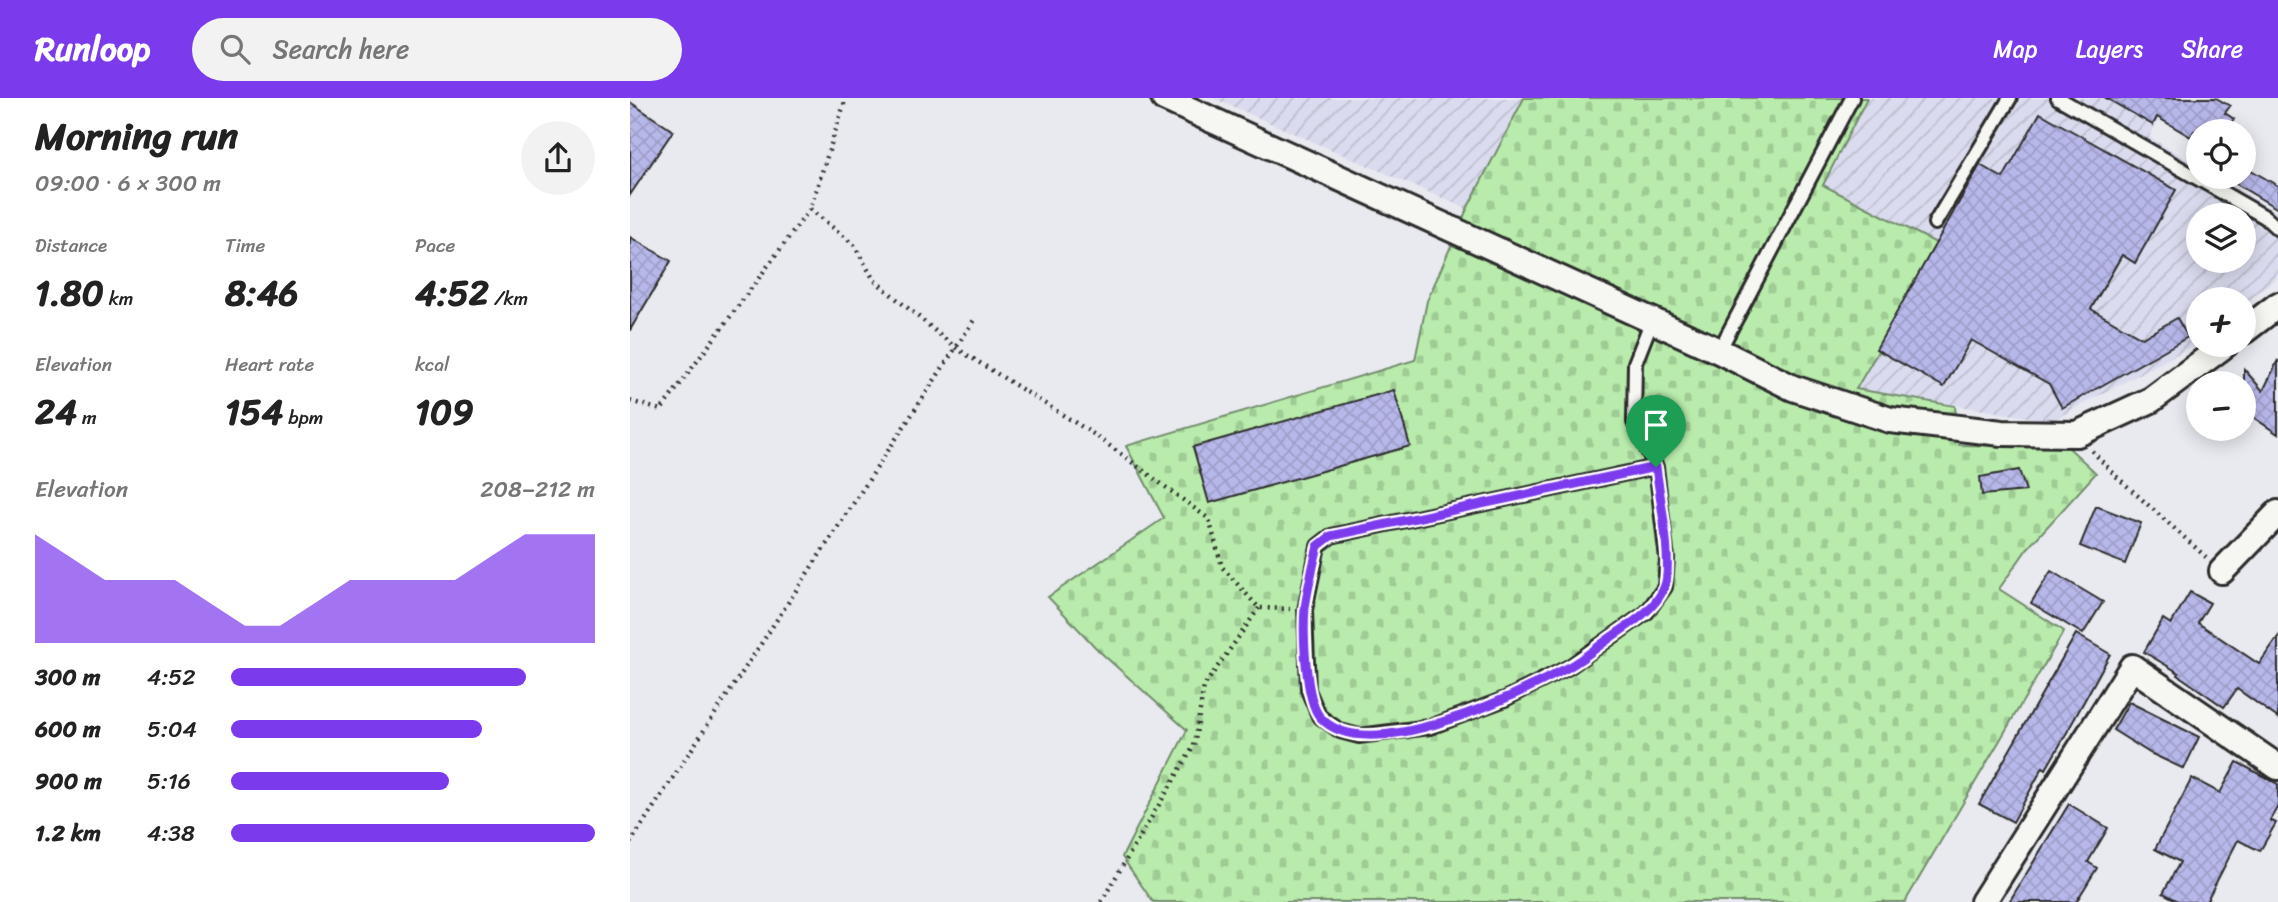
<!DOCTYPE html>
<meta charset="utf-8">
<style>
body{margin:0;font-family:Sriracha,sans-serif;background:#f2f2f2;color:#222;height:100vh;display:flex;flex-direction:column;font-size:26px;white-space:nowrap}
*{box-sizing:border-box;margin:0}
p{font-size:23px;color:#767676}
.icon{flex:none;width:38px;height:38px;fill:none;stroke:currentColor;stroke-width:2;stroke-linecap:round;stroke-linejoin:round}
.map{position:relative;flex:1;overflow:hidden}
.sheet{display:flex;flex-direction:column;background:#fff;width:630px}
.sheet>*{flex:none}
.controls{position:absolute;left:1556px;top:21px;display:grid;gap:14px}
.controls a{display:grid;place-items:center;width:70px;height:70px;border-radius:50%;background:#fff;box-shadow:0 4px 18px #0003;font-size:35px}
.pin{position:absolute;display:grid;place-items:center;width:60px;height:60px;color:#fff;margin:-72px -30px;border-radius:50% 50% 50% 0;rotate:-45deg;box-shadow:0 0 7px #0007}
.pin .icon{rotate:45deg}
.round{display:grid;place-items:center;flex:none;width:74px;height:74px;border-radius:37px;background:#f2f2f2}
.overview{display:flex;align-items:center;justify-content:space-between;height:119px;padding:0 35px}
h1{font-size:38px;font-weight:700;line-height:52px}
.figures{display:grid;grid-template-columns:repeat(3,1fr);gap:10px;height:119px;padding:7px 35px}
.figures div{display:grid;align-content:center}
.figures b{font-size:35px;font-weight:700}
.figures small{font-size:19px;font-weight:400}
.figures p{font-size:19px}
.chart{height:196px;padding:14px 35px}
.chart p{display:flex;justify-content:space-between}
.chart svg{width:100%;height:126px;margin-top:7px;fill:#7c3aed;opacity:.7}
ul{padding:0 35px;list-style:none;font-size:23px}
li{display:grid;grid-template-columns:112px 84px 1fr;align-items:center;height:52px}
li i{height:18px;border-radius:9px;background:#7c3aed}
header{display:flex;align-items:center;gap:42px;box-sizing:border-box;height:98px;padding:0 35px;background:#7c3aed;color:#fff}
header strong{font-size:33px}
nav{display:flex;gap:38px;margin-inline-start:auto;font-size:24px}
.search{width:490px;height:63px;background:#f2f2f2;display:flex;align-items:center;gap:18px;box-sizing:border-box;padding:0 24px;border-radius:38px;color:#767676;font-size:26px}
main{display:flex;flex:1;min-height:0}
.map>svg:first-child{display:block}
.industrial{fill:url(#industrial-furrows);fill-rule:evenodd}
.cemetery{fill:url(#cemetery-stones);stroke:#728c6c;stroke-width:2}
.building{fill:url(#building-cross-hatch);stroke:#2b2b2b;stroke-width:2}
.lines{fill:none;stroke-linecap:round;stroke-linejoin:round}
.service-casing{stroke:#2b2b2b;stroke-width:18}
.minor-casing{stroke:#2b2b2b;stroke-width:30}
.path{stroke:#2b2b2b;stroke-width:4.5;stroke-dasharray:2 5;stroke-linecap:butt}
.service{stroke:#f6f6f2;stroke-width:12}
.minor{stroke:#f6f6f2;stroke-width:24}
.route-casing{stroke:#fff;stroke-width:14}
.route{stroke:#7c3aed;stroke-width:9}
</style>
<header>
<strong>Runloop</strong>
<div class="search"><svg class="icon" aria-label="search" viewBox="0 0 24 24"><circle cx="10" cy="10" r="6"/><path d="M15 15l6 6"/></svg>Search here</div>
<nav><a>Map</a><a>Layers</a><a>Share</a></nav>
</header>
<main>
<section class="sheet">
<div class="overview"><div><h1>Morning run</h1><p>09:00 · 6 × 300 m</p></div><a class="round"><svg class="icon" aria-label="share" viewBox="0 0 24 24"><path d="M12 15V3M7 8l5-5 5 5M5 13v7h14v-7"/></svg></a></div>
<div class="figures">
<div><p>Distance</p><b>1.80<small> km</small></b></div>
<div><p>Time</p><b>8:46</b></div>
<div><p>Pace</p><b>4:52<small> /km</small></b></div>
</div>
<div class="figures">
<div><p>Elevation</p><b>24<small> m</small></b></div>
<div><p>Heart rate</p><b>154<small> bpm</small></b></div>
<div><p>kcal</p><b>109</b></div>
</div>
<div class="chart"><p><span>Elevation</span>208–212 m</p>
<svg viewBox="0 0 160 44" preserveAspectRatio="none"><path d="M0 44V6L10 14L20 22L30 22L40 22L50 30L60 38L70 38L80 30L90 22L100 22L110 22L120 22L130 14L140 6L150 6L160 6V44z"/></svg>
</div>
<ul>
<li><b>300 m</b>4:52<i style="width:81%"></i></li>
<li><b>600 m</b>5:04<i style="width:69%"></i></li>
<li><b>900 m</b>5:16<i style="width:60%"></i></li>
<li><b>1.2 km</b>4:38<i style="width:100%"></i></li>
</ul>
</section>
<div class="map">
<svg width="1648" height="804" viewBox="0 0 1648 804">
<defs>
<pattern id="industrial-furrows" width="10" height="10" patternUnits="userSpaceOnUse" patternTransform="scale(1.75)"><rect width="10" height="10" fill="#dadbee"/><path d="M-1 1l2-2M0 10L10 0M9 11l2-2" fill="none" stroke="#bbbccc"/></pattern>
<pattern id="cemetery-stones" width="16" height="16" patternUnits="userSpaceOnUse" patternTransform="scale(1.75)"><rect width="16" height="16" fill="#b9ecac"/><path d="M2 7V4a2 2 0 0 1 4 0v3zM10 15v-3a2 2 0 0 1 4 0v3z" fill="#9fcb94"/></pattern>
<pattern id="building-cross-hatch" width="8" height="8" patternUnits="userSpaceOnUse" patternTransform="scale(1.75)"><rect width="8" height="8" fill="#b7b8ea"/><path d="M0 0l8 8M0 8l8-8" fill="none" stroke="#9e9ec9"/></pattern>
</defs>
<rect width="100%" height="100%" fill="#e9eaf0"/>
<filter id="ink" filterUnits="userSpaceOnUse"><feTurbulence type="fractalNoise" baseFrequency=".0143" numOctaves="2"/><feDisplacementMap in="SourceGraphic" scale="14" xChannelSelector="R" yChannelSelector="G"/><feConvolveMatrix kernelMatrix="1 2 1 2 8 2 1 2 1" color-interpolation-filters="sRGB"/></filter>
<g filter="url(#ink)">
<g class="industrial">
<polygon points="583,0 894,0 837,111"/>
<path d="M1237,0H1542L1519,39L1568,68V79H1587L1646,114L1648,112V178L1614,207V201H1568V245L1421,323L1225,291L1310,147L1193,86ZM1568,117H1614V163H1568Z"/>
</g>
<polygon class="cemetery" points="894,0 1237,0 1193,87 1310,147 1226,291 1325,308 1329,347 1438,349 1466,375 1397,451 1369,491 1434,533 1275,804 523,804 492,759 557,632 469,553 418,499 534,420 496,348 785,262 797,203 837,111"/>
<g class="building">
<polygon points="1476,0 1586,0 1600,8 1595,15 1604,21 1597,33 1564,33 1561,39 1527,19 1523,27"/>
<polygon points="0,4 43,33 0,97"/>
<polygon points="1410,15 1546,92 1505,165 1492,157 1461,211 1512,240 1547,220 1558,239 1432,310 1419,286 1341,242 1314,289 1246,251 1350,67 1373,80"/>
<polygon points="1616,69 1648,88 1648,111 1606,86 1610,79 1614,79"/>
<polygon points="0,139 41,163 0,232"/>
<polygon points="1648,262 1648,336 1614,313 1614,271 1633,293"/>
<polygon points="764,292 780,348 579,405 563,349"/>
<polygon points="1389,372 1396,393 1352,397 1350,379"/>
<polygon points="1466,408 1511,425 1495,466 1450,448"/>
<polygon points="1421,473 1473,504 1453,536 1401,505"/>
<polygon points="1560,494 1580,505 1568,525 1629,566 1648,539 1648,620 1607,591 1594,609 1548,577 1549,575 1514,554 1533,521 1541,526"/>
<polygon points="1446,536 1480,556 1435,638 1416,671 1413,669 1383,724 1349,706"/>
<polygon points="1499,604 1569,639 1554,671 1520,655 1483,632"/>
<polygon points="1607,664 1648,686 1648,708 1640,722 1646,725 1630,753 1608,742 1576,804 1550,804 1533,795 1550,764 1525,751 1562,680 1590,695"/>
<polygon points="1439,706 1478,730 1458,764 1467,770 1446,804 1379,804"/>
</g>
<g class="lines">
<defs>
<g id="service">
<polyline points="1428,0 1635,119 1648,131"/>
<polyline points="1305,125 1380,0"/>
<polyline points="1022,222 1005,265 1004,324 1026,369 1037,461 1035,489 1017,514 939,569 875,601 800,629 729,638 710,633 689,618 678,592 675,512 688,448 701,438 1026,369"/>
<polyline points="1089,253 1222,0"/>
</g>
<g id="minor">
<polyline points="534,0 1089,253 1163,290 1260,322 1372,335 1447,336 1521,302 1595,247"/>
<polyline points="1614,233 1648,207"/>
<polyline points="1592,473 1648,415"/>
<polyline points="1353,804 1502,569 1648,669"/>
</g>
</defs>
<use href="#service" class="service-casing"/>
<use href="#minor" class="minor-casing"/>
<g class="path">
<polyline points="180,111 224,147 244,182 326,250 465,337 579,421 592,469 629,510 660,511"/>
<polyline points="0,303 31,312 180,111 216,0"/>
<polyline points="1462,353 1486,378 1576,459"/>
<polyline points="0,745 346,219"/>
<polyline points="471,804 564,648 574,588 629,510"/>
</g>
<use href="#service" class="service"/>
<use href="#minor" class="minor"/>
</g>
</g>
<g class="lines" filter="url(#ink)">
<defs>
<path id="route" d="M1026,369C1029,395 1044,469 1034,490C1024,513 1000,526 980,540C966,550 952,562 937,570C887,597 736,671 690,619C675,602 673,534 675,510C678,489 683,468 688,448L701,438Z"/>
</defs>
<use href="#route" class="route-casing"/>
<use href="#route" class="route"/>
</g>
</svg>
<div class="controls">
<a><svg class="icon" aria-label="locate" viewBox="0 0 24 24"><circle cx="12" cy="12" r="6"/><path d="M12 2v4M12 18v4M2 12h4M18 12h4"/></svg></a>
<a><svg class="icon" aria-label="layers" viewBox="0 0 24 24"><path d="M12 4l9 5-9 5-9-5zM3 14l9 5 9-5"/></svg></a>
<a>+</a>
<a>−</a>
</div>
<div class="pin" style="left:1026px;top:369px;background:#1e9e55"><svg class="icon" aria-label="arrive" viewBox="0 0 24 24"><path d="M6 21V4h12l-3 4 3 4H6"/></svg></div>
</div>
</main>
